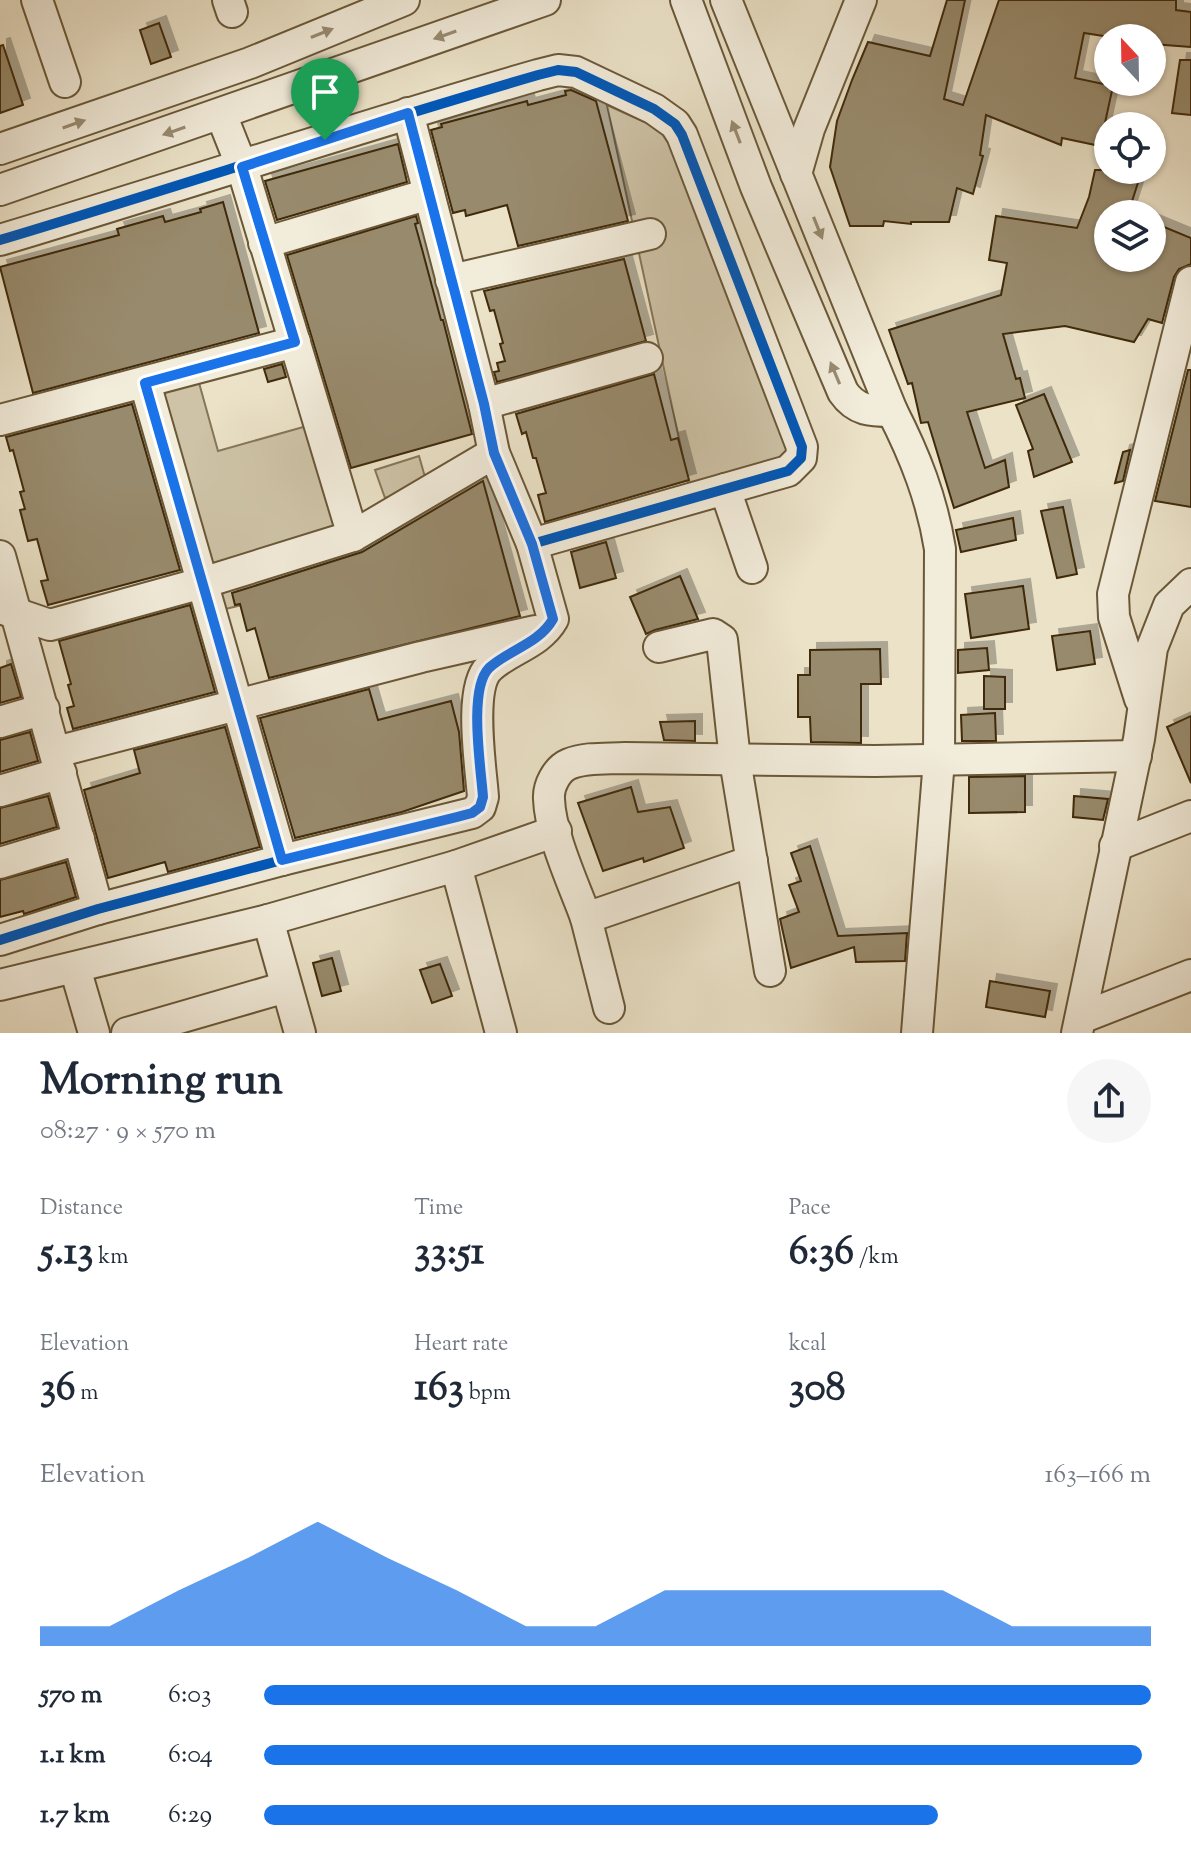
<!DOCTYPE html>
<meta charset="utf-8">
<style>
body{margin:0;font-family:"Sorts Mill Goudy",serif;background:#f6f6f7;color:#1f2937;height:100vh;display:flex;flex-direction:column;font-size:30px;white-space:nowrap}
*{box-sizing:border-box;margin:0}
p{font-size:26px;color:#747a83}
.icon{flex:none;width:44px;height:44px;fill:none;stroke:currentColor;stroke-width:2;stroke-linecap:round;stroke-linejoin:round}
.map{position:relative;height:1033px;overflow:hidden}
.drawer{display:flex;flex-direction:column;background:#fff;flex:1}
.drawer>*{flex:none}
.needle{width:52px;rotate:338deg}
.controls{position:absolute;left:1094px;top:24px;display:grid;gap:16px}
.controls a{display:grid;place-items:center;width:72px;height:72px;border-radius:50%;background:#fff;box-shadow:0 2px 6px #0004;font-size:40px}
.pin{position:absolute;display:grid;place-items:center;width:68px;height:68px;color:#fff;margin:-82px -34px;border-radius:50% 50% 50% 0;rotate:-45deg;box-shadow:0 0 8px #0007}
.pin .icon{rotate:45deg}
.round{display:grid;place-items:center;flex:none;width:84px;height:84px;border-radius:42px;background:#f6f6f7}
.overview{display:flex;align-items:center;justify-content:space-between;height:136px;padding:0 40px}
h1{font-size:44px;font-weight:700;line-height:60px}
.figures{display:grid;grid-template-columns:repeat(3,1fr);gap:12px;height:136px;padding:8px 40px}
.figures div{display:grid;align-content:center}
.figures b{font-size:40px;font-weight:700}
.figures small{font-size:22px;font-weight:400}
.figures p{font-size:22px}
.chart{height:224px;padding:16px 40px}
.chart p{display:flex;justify-content:space-between}
.chart svg{width:100%;height:144px;margin-top:8px;fill:#1a73e8;opacity:.7}
ul{padding:0 40px;list-style:none;font-size:26px}
li{display:grid;grid-template-columns:128px 96px 1fr;align-items:center;height:60px}
li i{height:20px;border-radius:10px;background:#1a73e8}
.map>svg:first-child{display:block}
.green{fill:#cec3a7;stroke:#867658;stroke-width:2}
.building{fill:#988a6c;stroke:#3f2a08;stroke-width:2;filter:url(#shadow)}
.lines{fill:none;stroke-linecap:round;stroke-linejoin:round}
.minor-casing{stroke:#6a5838;stroke-width:34}
.minor{stroke:#f2ecdb;stroke-width:30}
.cycleway-casing{stroke:#f2ecdb;stroke-width:15}
.cycleway{stroke:#0057b8;stroke-width:10}
.oneway{fill:#988b72}
.route-casing{stroke:#fff;stroke-width:16}
.route{stroke:#1a73e8;stroke-width:10}
</style>
<div class="map">
<svg width="1191" height="1033" viewBox="0 0 1191 1033">
<defs>
<filter id="shadow"><feDropShadow dx="7" dy="-7" stdDeviation="0" flood-color="#0004"/></filter>
</defs>
<rect width="100%" height="100%" fill="#ebe2c8"/>
<filter id="stains"><feTurbulence type="fractalNoise" baseFrequency=".0025" numOctaves="4"/><feColorMatrix values="0 0 0 0 .2 0 0 0 0 .09 0 0 0 0 .02 0 0 0 .5 -.17"/></filter>
<radialGradient id="worn" r=".72"><stop offset=".6" stop-color="#630" stop-opacity="0"/><stop offset="1" stop-color="#630" stop-opacity=".3"/></radialGradient>
<g class="green">
<polygon points="607,105 669,133 792,443 779,464 689,485"/>
<polygon points="196,372 218,451 314,424 353,536 231,567 242,605 217,611 161,399 177,378"/>
<polygon points="419,456 427,484 385,498 375,470"/>
</g>
<g class="building">
<polygon points="947,0 965,0 944,99 963,105 999,0 1176,0 1176,10 1191,12 1191,47 1152,44 1152,38 1116,38 1084,33 1075,78 1113,86 1100,146 1062,138 1061,145 986,115 980,155 983,156 973,194 957,188 949,222 911,222 911,224 884,221 883,226 850,226 830,167 837,121 852,80 868,42 930,56"/>
<polygon points="159,23 171,57 151,64 140,30"/>
<polygon points="3,45 23,105 0,113 0,46"/>
<polygon points="1180,60 1191,60 1191,115 1172,113"/>
<polygon points="571,90 596,101 628,221 518,246 507,205 466,216 465,210 453,213 431,130 442,127 441,124 527,101 528,105 566,95 565,91"/>
<polygon points="398,144 407,182 277,220 265,181"/>
<polygon points="1095,170 1142,170 1128,214 1108,214 1108,258 1152,258 1152,222 1191,238 1191,264 1179,269 1174,277 1162,323 1148,319 1134,342 1065,326 1003,334 1016,379 1020,378 1025,398 967,412 985,468 1005,460 1009,487 954,508 928,422 921,423 912,383 908,384 889,330 1001,295 1007,263 989,260 996,216 1077,228 1089,197"/>
<polygon points="223,202 259,333 33,393 0,267 119,235 117,229 163,216 165,222 201,212 200,209"/>
<polygon points="416,216 418,223 415,224 422,249 441,320 443,320 472,434 351,468 287,255"/>
<polygon points="624,259 646,341 497,382 494,372 499,371 497,363 505,361 500,344 503,343 494,310 490,311 484,291"/>
<polygon points="282,364 286,377 268,382 264,369"/>
<polygon points="1188,370 1191,370 1191,507 1155,501"/>
<polygon points="654,374 671,440 678,438 689,480 545,522 538,495 546,493 536,458 533,458 526,432 522,434 516,414"/>
<polygon points="1044,394 1072,462 1034,477 1028,451 1033,449 1016,405"/>
<polygon points="132,404 180,570 48,605 41,581 48,580 37,539 28,541 20,510 25,509 20,492 24,491 13,450 10,451 6,437"/>
<polygon points="1130,450 1123,481 1115,483 1123,452"/>
<polygon points="483,481 520,616 269,678 255,628 247,631 240,604 235,605 232,593 362,552"/>
<polygon points="1063,507 1077,574 1057,578 1041,511"/>
<polygon points="1013,518 1016,540 961,552 956,530"/>
<polygon points="606,542 616,578 580,588 571,552"/>
<polygon points="680,576 698,619 655,630 646,634 630,597"/>
<polygon points="1023,586 1029,629 971,638 965,594"/>
<polygon points="190,605 215,692 73,729 67,708 74,706 68,685 71,684 59,641"/>
<polygon points="1090,631 1095,664 1057,670 1052,636"/>
<polygon points="987,648 989,670 958,673 958,650"/>
<polygon points="880,649 881,684 861,684 861,743 811,742 810,717 798,717 798,675 810,675 810,650"/>
<polygon points="11,664 21,697 0,703 0,668"/>
<polygon points="984,676 1005,677 1005,709 984,709"/>
<polygon points="369,689 378,720 451,701 459,732 464,791 402,812 295,838 260,718"/>
<polygon points="995,713 996,741 962,741 961,715"/>
<polygon points="1191,716 1191,783 1167,727"/>
<polygon points="695,721 695,741 664,740 660,722"/>
<polygon points="225,727 260,847 168,872 165,862 108,878 84,790 140,773 134,750"/>
<polygon points="30,732 38,761 0,772 0,740"/>
<polygon points="1025,776 1025,812 969,813 969,777"/>
<polygon points="631,787 638,812 670,807 684,848 644,862 643,858 603,871 578,803"/>
<polygon points="48,796 57,827 0,844 0,808"/>
<polygon points="1074,796 1108,799 1103,820 1073,817"/>
<polygon points="810,846 838,936 907,933 905,961 856,962 854,947 791,968 780,919 799,912 789,885 801,881 791,853"/>
<polygon points="66,862 76,897 24,914 23,911 0,917 0,880"/>
<polygon points="332,958 341,991 322,996 313,963"/>
<polygon points="440,964 452,996 432,1003 420,970"/>
<polygon points="990,981 1050,991 1045,1017 986,1007"/>
</g>
<g class="lines">
<defs>
<g id="minor">
<polyline points="37,0 65,82"/>
<polyline points="228,0 232,12"/>
<path d="M686,0L756,187L843,392C856,411 871,411 892,411"/>
<path d="M726,0L892,411C915,456 932,499 940,549L939,760L917,1033"/>
<polyline points="408,113 484,404 494,453 532,544"/>
<polyline points="0,149 250,63 404,0"/>
<polyline points="796,174 809,129 861,0"/>
<polyline points="0,190 545,0"/>
<path d="M0,240C180,186 358,127 538,75L558,70L576,72L654,109L675,124L682,135L802,447L801,458L788,471L532,544L553,619C539,644 509,649 489,668C468,689 481,768 483,797L480,807L472,813L282,860L98,909L0,940"/>
<polyline points="264,243 429,194"/>
<polyline points="451,280 650,234"/>
<polyline points="145,383 282,860"/>
<polyline points="484,404 647,358"/>
<polyline points="0,420 295,342"/>
<polyline points="725,489 752,568"/>
<polyline points="353,536 494,453"/>
<polyline points="0,556 98,909"/>
<polyline points="0,608 50,625 202,583 353,536 242,167 221,114"/>
<polyline points="659,647 713,634 722,640 735,760 770,971"/>
<polyline points="1140,699 1114,617 1113,594 1191,282"/>
<polyline points="0,722 44,709"/>
<polyline points="56,752 421,657 535,631"/>
<polyline points="0,791 61,773"/>
<polyline points="1115,846 1191,816"/>
<path d="M752,861L586,918C574,885 550,834 549,799C548,786 557,769 569,764C586,757 607,759 625,758L875,761L1136,756"/>
<polyline points="0,863 79,839"/>
<polyline points="456,866 556,831"/>
<polyline points="586,918 609,1008"/>
<polyline points="268,920 300,1033"/>
<polyline points="75,968 94,1033"/>
<polyline points="0,985 268,920 456,866 501,1033"/>
<polyline points="1081,1018 1191,975"/>
<polyline points="127,1033 286,987"/>
<polyline points="1077,1033 1139,739 1152,648 1169,605 1191,584"/>
</g>
</defs>
<use href="#minor" class="minor-casing"/>
<use href="#minor" class="minor"/>
<defs>
<path id="cycleway" d="M0,240C180,186 358,127 538,75L558,70L576,72L654,109L675,124L682,135L802,447L801,458L788,471L532,544L553,619C539,644 509,649 489,668C468,689 481,768 483,797L480,807L472,813L282,860L98,909L0,940"/>
</defs>
<use href="#cycleway" class="cycleway-casing"/>
<use href="#cycleway" class="cycleway"/>
</g>
<defs><path id="oneway-solid" d="M-6-.8H1V-3.2L6.5 0L1 3.2V.8H-6Z" transform="scale(2)"/></defs>
<g class="oneway">
<use href="#oneway-solid" transform="translate(322 33) rotate(-22)"/>
<use href="#oneway-solid" transform="translate(445 35) rotate(161)"/>
<use href="#oneway-solid" transform="translate(74 124) rotate(-19)"/>
<use href="#oneway-solid" transform="translate(174 131) rotate(161)"/>
<use href="#oneway-solid" transform="translate(736 132) rotate(-111)"/>
<use href="#oneway-solid" transform="translate(818 228) rotate(68)"/>
<use href="#oneway-solid" transform="translate(835 373) rotate(-113)"/>
</g>
<g class="lines">
<defs>
<path id="route" d="M408,113L484,404L494,453L532,544L553,619C539,644 508,650 489,668C468,689 481,768 483,797L480,807L472,813L457,817L282,860L145,383L295,342L242,167Z"/>
</defs>
<use href="#route" class="route-casing"/>
<use href="#route" class="route"/>
</g>
<rect width="100%" height="100%" filter="url(#stains)"/>
<rect width="100%" height="100%" fill="url(#worn)"/>
</svg>
<div class="controls">
<a><svg class="needle" viewBox="-14 -14 28 28"><path d="M0-13l5 13h-10z" fill="#e53935"/><path d="M0 13l5-13h-10z" fill="#747a83"/></svg></a>
<a><svg class="icon" aria-label="locate" viewBox="0 0 24 24"><circle cx="12" cy="12" r="6"/><path d="M12 2v4M12 18v4M2 12h4M18 12h4"/></svg></a>
<a><svg class="icon" aria-label="layers" viewBox="0 0 24 24"><path d="M12 4l9 5-9 5-9-5zM3 14l9 5 9-5"/></svg></a>
</div>
<div class="pin" style="left:325px;top:140px;background:#1e9e55"><svg class="icon" aria-label="arrive" viewBox="0 0 24 24"><path d="M6 21V4h12l-3 4 3 4H6"/></svg></div>
</div>
<section class="drawer">
<div class="overview"><div><h1>Morning run</h1><p>08:27 · 9 × 570 m</p></div><a class="round"><svg class="icon" aria-label="share" viewBox="0 0 24 24"><path d="M12 15V3M7 8l5-5 5 5M5 13v7h14v-7"/></svg></a></div>
<div class="figures">
<div><p>Distance</p><b>5.13<small> km</small></b></div>
<div><p>Time</p><b>33:51</b></div>
<div><p>Pace</p><b>6:36<small> /km</small></b></div>
</div>
<div class="figures">
<div><p>Elevation</p><b>36<small> m</small></b></div>
<div><p>Heart rate</p><b>163<small> bpm</small></b></div>
<div><p>kcal</p><b>308</b></div>
</div>
<div class="chart"><p><span>Elevation</span>163–166 m</p>
<svg viewBox="0 0 160 44" preserveAspectRatio="none"><path d="M0 44V38L10 38L20 27L30 17L40 6L50 17L60 27L70 38L80 38L90 27L100 27L110 27L120 27L130 27L140 38L150 38L160 38V44z"/></svg>
</div>
<ul>
<li><b>570 m</b>6:03<i style="width:100%"></i></li>
<li><b>1.1 km</b>6:04<i style="width:99%"></i></li>
<li><b>1.7 km</b>6:29<i style="width:76%"></i></li>
</ul>
</section>
